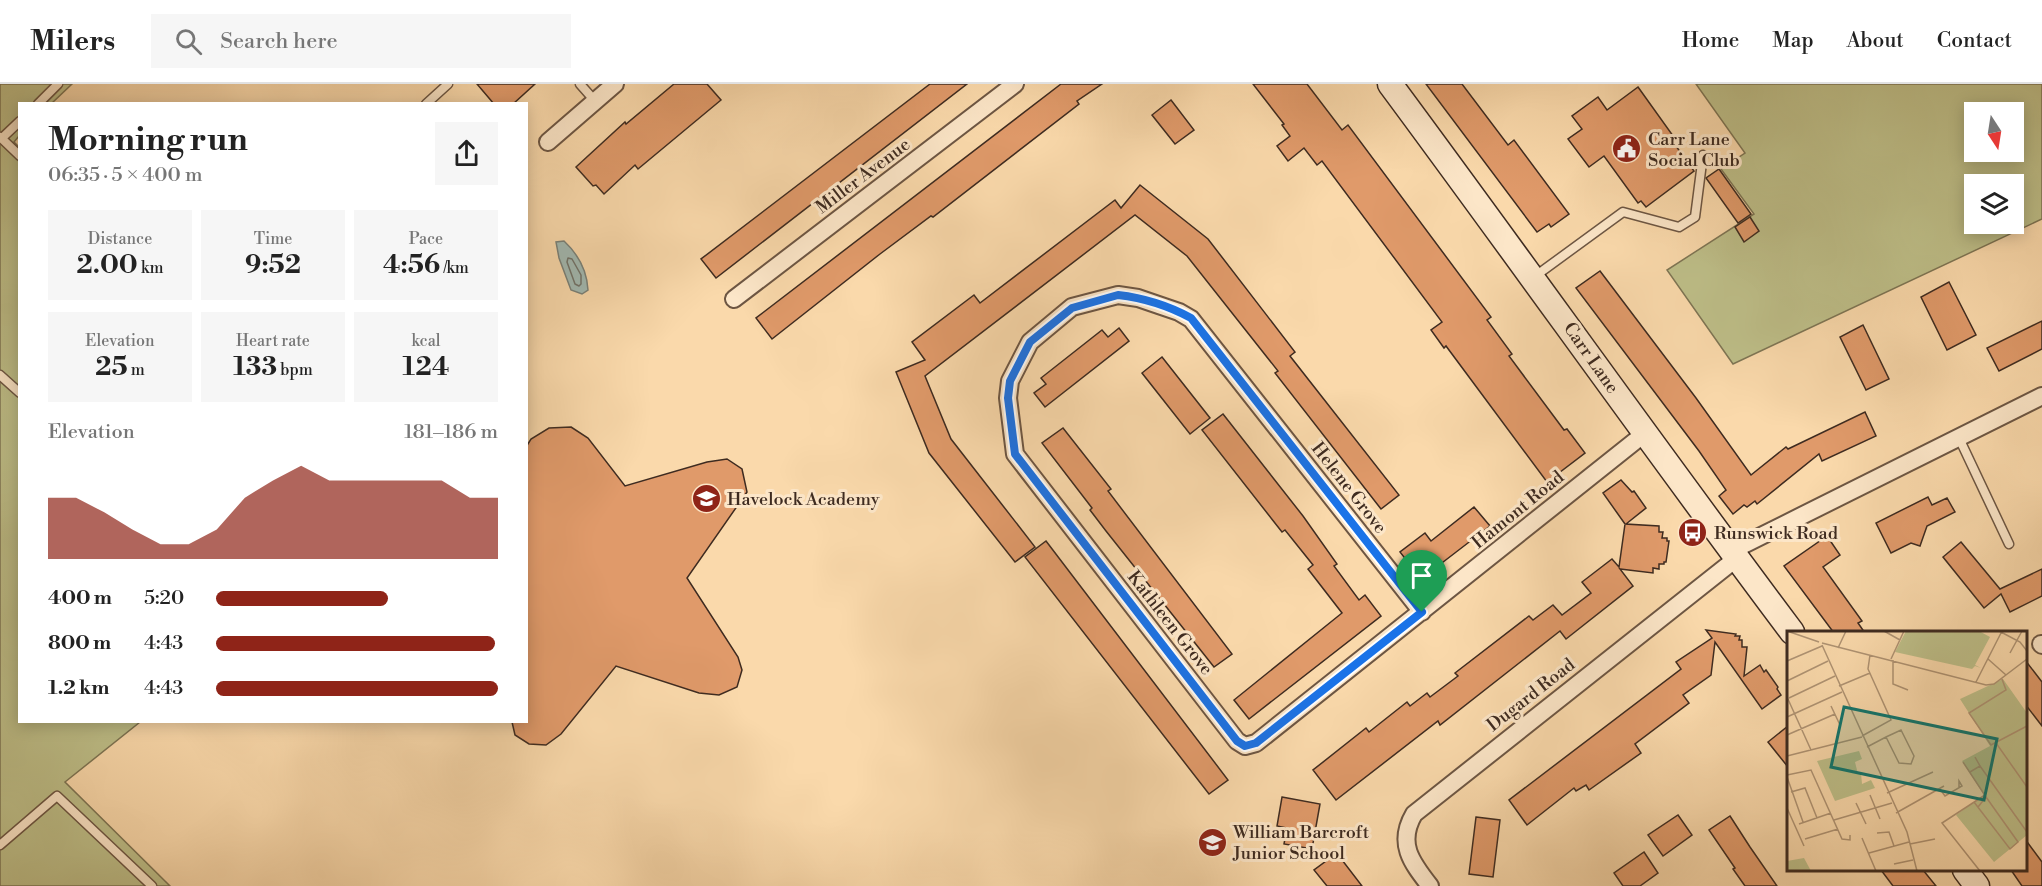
<!DOCTYPE html>
<meta charset="utf-8">
<style>
body{margin:0;font-family:"Libre Bodoni",serif;background:#f6f6f6;color:#222;height:100vh;display:flex;flex-direction:column;font-size:22px;white-space:nowrap}
*{box-sizing:border-box;margin:0}
p{font-size:20px;color:#767676}
.icon{flex:none;width:33px;height:33px;fill:none;stroke:currentColor;stroke-width:2;stroke-linecap:round;stroke-linejoin:round}
.map{position:relative;flex:1;overflow:hidden}
.side{position:absolute;left:18px;top:18px;width:510px;height:621px;display:flex;flex-direction:column;background:#fff;border-radius:0px;box-shadow:0 3px 15px #0003}
.side>*{flex:none}
.needle{width:39px;rotate:168deg}
.tools{position:absolute;left:1964px;top:18px;display:grid;gap:12px}
.tools a{display:grid;place-items:center;width:60px;height:60px;border-radius:0px;background:#fff;box-shadow:0 3px 15px #0003;font-size:30px}
.pin{position:absolute;display:grid;place-items:center;width:51px;height:51px;color:#fff;margin:-62px -26px;border-radius:50% 50% 50% 0;rotate:-45deg;box-shadow:0 0 6px #0007}
.pin .icon{rotate:45deg}
.round{display:grid;place-items:center;flex:none;width:63px;height:63px;border-radius:0px;background:#f6f6f6}
.head{display:flex;align-items:center;justify-content:space-between;height:102px;padding:0 30px}
h1{font-size:33px;font-weight:700;line-height:45px}
.stats{display:grid;grid-template-columns:repeat(3,1fr);gap:9px;height:102px;padding:6px 30px}
.stats div{display:grid;align-content:center;border-radius:0px;background:#f6f6f6;text-align:center}
.stats b{font-size:26px;font-weight:700}
.stats small{font-size:16px;font-weight:400}
.stats p{font-size:16px}
.chart{height:168px;padding:12px 30px}
.chart p{display:flex;justify-content:space-between}
.chart svg{width:100%;height:108px;margin-top:6px;fill:#8f2418;opacity:.7}
ul{padding:0 30px;list-style:none;font-size:20px}
li{display:grid;grid-template-columns:96px 72px 1fr;align-items:center;height:45px}
li i{height:15px;border-radius:8px;background:#8f2418}
header{display:flex;align-items:center;gap:36px;box-sizing:border-box;height:84px;padding:0 30px;background:#fff;border-bottom:2px solid #e0e0e0}
header strong{font-size:28px}
nav{display:flex;gap:33px;margin-inline-start:auto;font-size:21px}
.search{width:420px;height:54px;background:#f6f6f6;display:flex;align-items:center;gap:15px;box-sizing:border-box;padding:0 21px;border-radius:0px;color:#767676;font-size:22px}
.map>svg:first-child{display:block}
.green{fill:#bebf89;stroke:#7e7554;stroke-width:1.5;fill-rule:evenodd}
.water{fill:#a1b9b2;stroke:#798078;stroke-width:1.5}
.lines{fill:none;stroke-linecap:round;stroke-linejoin:round}
.shore{stroke:#707269;stroke-width:1.5}
.building{fill:#e09a6a;stroke:#3e2b20;stroke-width:1.5}
.lane-casing{stroke:#6d5643;stroke-width:11}
.street-casing{stroke:#6d5643;stroke-width:20}
.secondary-casing{stroke:#3e2b20;stroke-width:27}
.lane{stroke:#fce6c8;stroke-width:8}
.street{stroke:#fce6c8;stroke-width:16}
.secondary{stroke:#fce6c8;stroke-width:24}
.route-casing{stroke:#fff;stroke-width:12}
.route{stroke:#1a73e8;stroke-width:8}
.labels{text-anchor:middle;dominant-baseline:central;stroke-width:6;stroke-linejoin:round;paint-order:stroke}
.poi-label{font-size:18px;fill:#3e2b20;stroke:#fce6c8;text-anchor:start}
.street-label{font-size:18px;fill:#3e2b20;stroke:#fce6c8}
.inset-road{fill:none;stroke:#af9373;stroke-width:1.5}
.view{fill:#0f766e;fill-opacity:0.15;stroke:#0f766e;stroke-width:3}
.inset-edge{fill:none;stroke:#3e2b20;stroke-width:3}
</style>
<header>
<strong>Milers</strong>
<div class="search"><svg class="icon" aria-label="search" viewBox="0 0 24 24"><circle cx="10" cy="10" r="6"/><path d="M15 15l6 6"/></svg>Search here</div>
<nav><a>Home</a><a>Map</a><a>About</a><a>Contact</a></nav>
</header>
<div class="map">
<svg width="2042" height="802" viewBox="0 0 2042 802">
<rect width="100%" height="100%" fill="#fad9ab"/>
<filter id="stains"><feTurbulence type="fractalNoise" baseFrequency=".00333" numOctaves="4"/><feColorMatrix values="0 0 0 0 .2 0 0 0 0 .09 0 0 0 0 .02 0 0 0 .5 -.17"/></filter>
<radialGradient id="worn" r=".72"><stop offset=".6" stop-color="#630" stop-opacity="0"/><stop offset="1" stop-color="#630" stop-opacity=".3"/></radialGradient>
<g class="green">
<polygon points="0,0 72,0 52,19 20,20 19,52 14,58 20,64 20,638 140,638 65,698 170,802 0,802"/>
<path d="M1696,0H2042V135L1733,280L1667,186L1754,130L1721,85L1745,69ZM1974,28H2013V68H1974ZM1974,100H2013V140H1974Z"/>
</g>
<path class="water" d="M564,157C579,171 587,186 588,206L582,210L571,206L559,174L556,158Z"/>
<g class="lines">
<polygon class="shore" points="568,174 572,175 581,191 581,200 579,202 575,200 567,178"/>
</g>
<g class="building">
<polygon points="477,0 535,0 513,20 494,20"/>
<polygon points="674,0 707,0 721,16 638,85 635,81 604,110 596,101 593,102 576,83 625,38 626,40"/>
<polygon points="930,0 967,0 716,194 701,175"/>
<polygon points="1061,0 1102,0 1077,17 1079,20 933,133 931,132 880,170 772,255 756,234"/>
<polygon points="1253,0 1307,0 1342,46 1348,41 1491,233 1487,236 1512,270 1509,272 1564,346 1567,345 1585,369 1547,398 1446,262 1444,264 1431,246 1442,238 1322,77 1317,81 1304,64 1288,77 1277,62 1290,52 1282,41 1284,40"/>
<polygon points="1426,0 1462,0 1508,61 1514,56 1569,130 1551,143 1549,140 1537,148"/>
<polygon points="1638,3 1676,56 1673,58 1694,87 1646,123 1641,117 1638,119 1604,72 1589,83 1568,55 1582,45 1572,32 1598,13 1607,26"/>
<polygon points="1171,16 1194,46 1175,60 1152,31"/>
<polygon points="1719,85 1751,130 1738,139 1706,94"/>
<polygon points="1140,101 1208,155 1295,268 1290,272 1399,411 1381,425 1275,289 1278,287 1187,172 1135,131 925,292 951,355 1035,463 1015,478 929,369 896,288 925,276 912,258 974,211 980,219 1115,116 1121,124"/>
<polygon points="1750,133 1759,147 1744,158 1735,143"/>
<polygon points="1600,187 1696,314 1751,391 1786,363 1788,365 1865,328 1876,352 1822,377 1819,370 1757,420 1755,417 1747,423 1744,421 1733,430 1719,412 1726,406 1699,367 1576,204"/>
<polygon points="1949,198 1976,251 1947,266 1921,213"/>
<polygon points="2042,237 2042,265 1999,287 1987,264"/>
<polygon points="1863,241 1889,295 1866,306 1840,253"/>
<polygon points="1119,244 1129,257 1045,323 1034,309 1046,300 1041,294 1102,246 1108,253"/>
<polygon points="1162,273 1210,334 1190,350 1142,289"/>
<polygon points="1223,330 1303,432 1337,480 1334,482 1359,516 1365,511 1381,532 1249,635 1234,616 1342,529 1308,485 1313,481 1285,446 1282,448 1202,346"/>
<polygon points="571,343 588,354 625,402 707,378 727,375 742,385 747,408 687,494 738,573 742,586 737,603 719,611 699,609 616,582 561,650 546,661 529,660 515,651 512,638 526,638 526,363 531,355 549,344"/>
<polygon points="1063,344 1111,405 1108,407 1232,570 1214,583 1106,447 1090,426 1092,424 1042,359"/>
<polygon points="1621,396 1632,408 1634,407 1646,424 1626,440 1659,442 1659,448 1663,448 1662,454 1667,454 1667,457 1669,457 1666,478 1664,478 1664,480 1659,480 1659,485 1653,484 1653,489 1620,485 1633,502 1566,555 1560,547 1440,641 1438,637 1336,716 1313,686 1366,644 1369,648 1407,618 1410,622 1427,609 1430,613 1458,592 1455,589 1529,532 1533,536 1553,521 1562,531 1591,509 1582,498 1612,475 1619,483 1625,440 1603,409"/>
<polygon points="1928,413 1932,421 1947,414 1955,428 1927,442 1920,462 1911,459 1891,469 1876,439"/>
<polygon points="1474,423 1490,442 1421,495 1400,468 1425,449 1431,457"/>
<polygon points="1827,452 1840,471 1823,483 1862,537 1858,539 1865,549 1834,549 1784,482"/>
<polygon points="1046,457 1228,696 1209,710 1025,473"/>
<polygon points="1961,458 2000,505 2042,485 2042,512 2010,528 2001,510 1984,524 1943,473"/>
<polygon points="1706,546 1736,550 1735,552 1740,552 1739,556 1742,556 1742,563 1747,563 1744,592 1760,581 1764,588 1766,586 1778,603 1777,605 1781,611 1762,625 1715,558 1711,591 1683,611 1689,619 1635,660 1641,669 1589,706 1586,701 1576,707 1574,704 1527,741 1509,716 1681,585 1676,578 1712,554"/>
<polygon points="2025,576 2042,598 2042,642 2025,620"/>
<polygon points="1788,642 1788,683 1768,658"/>
<polygon points="1282,713 1320,720 1312,765 1284,760 1287,744 1277,742"/>
<polygon points="1678,731 1692,751 1663,772 1648,751"/>
<polygon points="1730,732 1750,763 1777,802 1745,802 1733,785 1735,784 1709,746"/>
<polygon points="1476,733 1500,736 1493,793 1469,790"/>
<polygon points="2025,755 2042,778 2042,802 2022,802 2011,786 2025,786"/>
<polygon points="1644,768 1658,789 1640,802 1623,802 1614,789"/>
<polygon points="1333,772 1339,772 1362,802 1327,802 1314,786"/>
<polygon points="1881,786 1923,786 1936,802 1893,802"/>
</g>
<g class="lines">
<defs>
<g id="lane">
<polyline points="580,0 595,17"/>
<polyline points="38,20 58,0"/>
<polyline points="426,20 448,0"/>
<polyline points="0,53 20,72"/>
<polyline points="2,54 20,37"/>
<polyline points="1534,193 1623,128 1679,143 1695,133 1703,71"/>
<polyline points="0,291 20,309"/>
<polyline points="1959,354 2009,460"/>
<polyline points="0,761 57,712 152,802"/>
</g>
<g id="street">
<polyline points="548,58 615,0"/>
<polyline points="734,215 1015,0"/>
<polyline points="1731,467 2042,312"/>
<polyline points="1422,528 1191,235 1179,228 1138,214 1118,211 1072,223 1030,258 1010,297 1008,314 1015,370 1237,657 1245,662 1256,659 1644,350"/>
<polyline points="2041,560 2042,561"/>
<path d="M1430,802C1411,778 1397,759 1414,730L1737,474"/>
</g>
<g id="secondary">
<path d="M1390,0C1525,182 1656,367 1792,548"/>
<polyline points="1965,786 1977,802"/>
</g>
</defs>
<use href="#lane" class="lane-casing"/>
<use href="#street" class="street-casing"/>
<use href="#secondary" class="secondary-casing"/>
<use href="#lane" class="lane"/>
<use href="#street" class="street"/>
<use href="#secondary" class="secondary"/>
</g>
<g class="lines">
<defs>
<path id="route" d="M1118,211C1144,214 1169,222 1191,234L1422,528L1256,659L1245,662L1237,657L1015,370L1008,314L1010,297L1030,258L1072,224Z"/>
</defs>
<use href="#route" class="route-casing"/>
<use href="#route" class="route"/>
</g>
<defs>
<symbol id="civic-disc" viewBox="-11 -11 22 22"><circle r="9.5" fill="#8f2418" stroke="#fce6c8"/><path d="M-.6-6.5H3V-4.5H.6V-3L4-1V1h2V6H-6V1h2V-1L-.6-3ZM-1.2 2.5V6h2.4V2.5Z" fill="#fff"/></symbol>
<symbol id="school-disc" viewBox="-11 -11 22 22"><circle r="9.5" fill="#8f2418" stroke="#fce6c8"/><path d="M0-5L7-2L0 1L-7-2ZM-4 1L0 2.5L4 1V4Q0 6-4 4Z" fill="#fff"/></symbol>
<symbol id="bus-disc" viewBox="-11 -11 22 22"><circle r="9.5" fill="#8f2418" stroke="#fce6c8"/><path d="M-5-6H5V4H4V6H2V4H-2V6H-4V4H-5ZM-3.5-4V0h7V-4ZM-3.5 1.2v1.5H-2V1.2ZM2 1.2v1.5H3.5V1.2Z" fill="#fff"/></symbol>
</defs>
<g fill-rule="evenodd">
<use href="#civic-disc" x="1610" y="48" width="33" height="33"/>
<use href="#school-disc" x="690" y="398" width="33" height="33"/>
<use href="#bus-disc" x="1676" y="432" width="33" height="33"/>
<use href="#school-disc" x="1196" y="742" width="33" height="33"/>
</g>
<g class="labels">
<g class="poi-label">
<text x="1648" y="55">Carr Lane<tspan x="1648" dy="21">Social Club</tspan></text>
<text x="727" y="415">Havelock Academy</text>
<text x="1714" y="449">Runswick Road</text>
<text x="1233" y="748">William Barcroft<tspan x="1233" dy="21">Junior School</tspan></text>
</g>
<g class="street-label">
<text transform="translate(863 92) rotate(-37)">Miller Avenue</text>
<text transform="translate(1591 274) rotate(55)">Carr Lane</text>
<text transform="translate(1349 404) rotate(52)">Helene Grove</text>
<text transform="translate(1518 426) rotate(-39)">Hamont Road</text>
<text transform="translate(1170 539) rotate(52)">Kathleen Grove</text>
<text transform="translate(1531 611) rotate(-38)">Dugard Road</text>
</g>
</g>
<g transform="translate(1787 547)">
<rect width="240" height="240" fill="#fad9ab"/>
<path d="M119,0H192L203,6L188,34L194,37L188,35L185,38L108,21ZM216,48L240,82V204L207,231L169,184L197,164L175,130L203,115L173,68ZM72,120L75,128L68,131L71,143L74,142L75,153L84,149L88,157L48,170L30,130ZM17,227L24,240H0V230Z" fill="#bebf89"/>
<path class="inset-road" d="M0,0L32,11M97,0L113,9M212,0L233,11L240,20M35,12L199,54L207,53L240,28M35,14L120,201L130,240M51,17L59,0M223,22L235,0M104,28L117,0M201,28L219,44M106,29V53L121,59M0,30L35,15M215,48L219,59L182,82L204,114L240,95M0,50L41,30M189,51L215,0M52,55L83,42M0,66L24,119M2,67L48,45M44,75L53,94M0,86L55,61M0,104L48,83M75,105L104,89L81,38L83,24M209,112L240,156M80,116L99,106L114,99L127,125L124,133L112,132L99,106M0,125L75,106M176,131L199,166L191,176M193,135L240,201M183,141L193,135L188,126M0,144L24,139L55,208L63,209V204M0,146L16,191M153,158L158,165L175,155L172,150V157M4,161L18,157L30,187M100,162L146,141M83,164L93,188M187,171L223,218L231,211L199,166M69,172L79,193M0,177L17,215M109,182L157,155M47,189L105,172M12,193L44,182M90,202L102,201L107,215M75,207L89,240M18,208L51,198M123,213L148,208M82,222L122,211M107,233L126,229M193,240L155,192L198,164"/>
<path class="view" d="M57,76L210,108L197,169L44,136Z"/>
<rect width="240" height="240" class="inset-edge"/>
</g>
<rect width="100%" height="100%" filter="url(#stains)"/>
<rect width="100%" height="100%" fill="url(#worn)"/>
</svg>
<div class="tools">
<a><svg class="needle" viewBox="-14 -14 28 28"><path d="M0-13l5 13h-10z" fill="#e53935"/><path d="M0 13l5-13h-10z" fill="#767676"/></svg></a>
<a><svg class="icon" aria-label="layers" viewBox="0 0 24 24"><path d="M12 4l9 5-9 5-9-5zM3 14l9 5 9-5"/></svg></a>
</div>
<div class="pin" style="left:1422px;top:528px;background:#1e9e55"><svg class="icon" aria-label="arrive" viewBox="0 0 24 24"><path d="M6 21V4h12l-3 4 3 4H6"/></svg></div>
<section class="side">
<div class="head"><div><h1>Morning run</h1><p>06:35 · 5 × 400 m</p></div><a class="round"><svg class="icon" aria-label="share" viewBox="0 0 24 24"><path d="M12 15V3M7 8l5-5 5 5M5 13v7h14v-7"/></svg></a></div>
<div class="stats">
<div><p>Distance</p><b>2.00<small> km</small></b></div>
<div><p>Time</p><b>9:52</b></div>
<div><p>Pace</p><b>4:56<small> /km</small></b></div>
</div>
<div class="stats">
<div><p>Elevation</p><b>25<small> m</small></b></div>
<div><p>Heart rate</p><b>133<small> bpm</small></b></div>
<div><p>kcal</p><b>124</b></div>
</div>
<div class="chart"><p><span>Elevation</span>181–186 m</p>
<svg viewBox="0 0 160 44" preserveAspectRatio="none"><path d="M0 44V19L10 19L20 25L30 32L40 38L50 38L60 32L70 19L80 12L90 6L100 12L110 12L120 12L130 12L140 12L150 19L160 19V44z"/></svg>
</div>
<ul>
<li><b>400 m</b>5:20<i style="width:61%"></i></li>
<li><b>800 m</b>4:43<i style="width:99%"></i></li>
<li><b>1.2 km</b>4:43<i style="width:100%"></i></li>
</ul>
</section>
</div>
